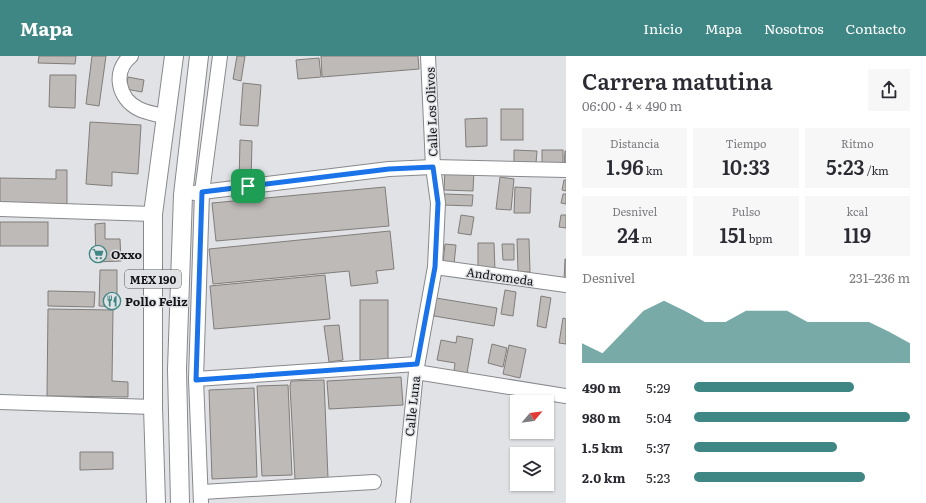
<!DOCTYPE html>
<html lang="es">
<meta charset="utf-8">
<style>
body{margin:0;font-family:Literata,serif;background:#f7f7f7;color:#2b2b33;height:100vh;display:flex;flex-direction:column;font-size:15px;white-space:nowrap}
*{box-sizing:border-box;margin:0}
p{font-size:13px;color:#7c7c81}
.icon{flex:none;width:22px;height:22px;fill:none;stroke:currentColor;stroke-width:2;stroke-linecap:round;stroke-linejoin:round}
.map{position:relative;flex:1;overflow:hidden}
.sheet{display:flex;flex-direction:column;background:#fff;width:360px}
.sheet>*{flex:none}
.needle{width:26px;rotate:61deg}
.controls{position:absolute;left:510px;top:339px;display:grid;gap:8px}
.controls a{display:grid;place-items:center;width:44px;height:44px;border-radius:0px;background:#fff;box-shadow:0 1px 3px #0004;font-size:20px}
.pin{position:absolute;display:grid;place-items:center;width:34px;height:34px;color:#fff;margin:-17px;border-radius:8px;box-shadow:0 2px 6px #0006}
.round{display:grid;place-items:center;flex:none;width:42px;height:42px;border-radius:0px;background:#f7f7f7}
.headline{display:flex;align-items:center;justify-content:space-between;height:68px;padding:0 16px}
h1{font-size:22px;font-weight:600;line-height:30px}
.metrics{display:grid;grid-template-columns:repeat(3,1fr);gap:6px;height:68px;padding:4px 16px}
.metrics div{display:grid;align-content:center;border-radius:0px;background:#f7f7f7;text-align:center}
.metrics b{font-size:20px;font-weight:600}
.metrics small{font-size:11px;font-weight:400}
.metrics p{font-size:11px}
.chart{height:112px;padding:8px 16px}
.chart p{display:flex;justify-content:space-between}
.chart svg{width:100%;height:72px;margin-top:4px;fill:#3f8784;opacity:.7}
ul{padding:0 16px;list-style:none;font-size:13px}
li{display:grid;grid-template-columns:64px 48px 1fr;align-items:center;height:30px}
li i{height:10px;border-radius:5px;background:#3f8784}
header{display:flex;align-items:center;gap:24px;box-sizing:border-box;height:56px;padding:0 20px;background:#3f8784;color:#fff}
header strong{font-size:19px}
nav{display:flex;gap:22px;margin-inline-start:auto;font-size:14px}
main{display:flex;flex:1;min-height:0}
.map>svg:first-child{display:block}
.building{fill:#bebab8;stroke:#817d7a}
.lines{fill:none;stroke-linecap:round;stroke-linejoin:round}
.minor-casing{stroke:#88898d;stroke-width:16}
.major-casing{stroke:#88898d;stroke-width:20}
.minor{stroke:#fff;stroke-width:14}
.major{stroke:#fff;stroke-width:18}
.route-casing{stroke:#fff;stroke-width:8}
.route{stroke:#1a73e8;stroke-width:5}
.labels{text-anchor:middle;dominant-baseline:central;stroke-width:3;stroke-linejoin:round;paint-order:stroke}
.shield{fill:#e0e2e6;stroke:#515254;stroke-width:1}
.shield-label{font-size:11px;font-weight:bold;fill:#141416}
.street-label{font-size:12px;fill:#141416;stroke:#e0e2e6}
.poi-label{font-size:12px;font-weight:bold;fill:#141416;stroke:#e0e2e6;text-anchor:start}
</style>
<header>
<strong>Mapa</strong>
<nav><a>Inicio</a><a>Mapa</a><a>Nosotros</a><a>Contacto</a></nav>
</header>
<main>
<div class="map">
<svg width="566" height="447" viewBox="0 0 566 447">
<rect width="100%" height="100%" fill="#e0e2e6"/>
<g class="building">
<polygon points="39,0 76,0 75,8 38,7"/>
<polygon points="92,0 106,0 99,50 86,48"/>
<polygon points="237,0 245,0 241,25 233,23"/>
<polygon points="321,0 418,0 419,13 322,21"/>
<polygon points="319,2 321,21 298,23 296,4"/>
<polygon points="50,19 76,19 75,52 49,51"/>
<polygon points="128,21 144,24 142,36 126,33"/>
<polygon points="243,27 261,29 258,70 240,69"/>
<rect x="501" y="53" width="22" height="31"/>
<polygon points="487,62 487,90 466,91 465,63"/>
<polygon points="90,66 141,69 138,118 112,116 112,130 86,128"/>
<polygon points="240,84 252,85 251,127 239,127"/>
<polygon points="514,94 537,95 536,107 514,106"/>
<rect x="542" y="94" width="21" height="16"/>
<polygon points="565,95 566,95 566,109 564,109"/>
<polygon points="445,113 474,114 473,135 444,134"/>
<polygon points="56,114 67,114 67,149 0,149 0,122 56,123"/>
<polygon points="500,121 514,123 511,154 496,153"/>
<polygon points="564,124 566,124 566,135 562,134"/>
<polygon points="385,131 389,170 216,185 212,147"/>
<polygon points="515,131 531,132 530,157 514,157"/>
<polygon points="444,138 473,139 472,150 444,149"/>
<polygon points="563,138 566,138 566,148 561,147"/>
<polygon points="461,159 474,161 471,179 458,177"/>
<polygon points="561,159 566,159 566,172 559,171"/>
<rect x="0" y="166" width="48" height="24"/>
<polygon points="105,167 105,183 120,183 121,205 96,206 95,168"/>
<polygon points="390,175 394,213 376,215 378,227 351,230 349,215 213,228 209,193"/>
<polygon points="517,183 529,183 530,216 518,216"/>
<polygon points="478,187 494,187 495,215 478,215"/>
<polygon points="445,188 456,189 454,208 443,207"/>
<polygon points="502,188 514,188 514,204 503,204"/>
<polygon points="565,203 566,203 566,225 564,225"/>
<polygon points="100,214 117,214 117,251 99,250"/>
<polygon points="325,219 330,263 214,273 210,230"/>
<polygon points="505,234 516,236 513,260 501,258"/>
<polygon points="48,235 95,236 94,251 48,250"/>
<polygon points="541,240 551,242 546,272 537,270"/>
<polygon points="436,242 497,252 494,270 434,260"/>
<rect x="360" y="244" width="28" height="60"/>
<polygon points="48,253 113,254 112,325 128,326 128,341 47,340"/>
<polygon points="563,262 566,263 566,288 559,287"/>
<polygon points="339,269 343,304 329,306 324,270"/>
<polygon points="457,280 473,283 467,317 454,315 455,307 437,304 441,284 456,287"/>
<polygon points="492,288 507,292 503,311 488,307"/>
<polygon points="509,289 526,293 520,322 503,318"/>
<polygon points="401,321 403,349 329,353 327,325"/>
<polygon points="324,324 328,422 295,423 290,330 291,325"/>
<polygon points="288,329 292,419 262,420 257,330"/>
<polygon points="254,332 257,421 212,423 209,334"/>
<polygon points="80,396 113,396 113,413 80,414"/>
</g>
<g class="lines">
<defs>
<g id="minor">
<path d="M131,0C112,15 118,43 139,53C147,57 157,58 166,61"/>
<polyline points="194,137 389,113 433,111 566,114"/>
<polyline points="0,153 153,158"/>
<polyline points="435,211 566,229"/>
<polyline points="416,316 566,340"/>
<polyline points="196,323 417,308"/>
<polyline points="0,346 153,351"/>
<polyline points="202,436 374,426"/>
<polyline points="201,447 196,323 202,136 220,0"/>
<polyline points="403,447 416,316 435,211 438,147 433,111 428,0"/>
</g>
<g id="major">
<polyline points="156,447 153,351 153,158 174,0"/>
<polyline points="180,447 177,313 183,139 199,0"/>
</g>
</defs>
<use href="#minor" class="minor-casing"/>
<use href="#major" class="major-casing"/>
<use href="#minor" class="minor"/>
<use href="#major" class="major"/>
</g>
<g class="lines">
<defs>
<polygon id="route" points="433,111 438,147 435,211 417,308 196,324 202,136 389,113"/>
</defs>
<use href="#route" class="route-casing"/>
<use href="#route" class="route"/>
</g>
<defs>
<symbol id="supermarket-ring" viewBox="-11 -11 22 22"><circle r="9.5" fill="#e0e2e6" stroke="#3f8784" stroke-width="1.5"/><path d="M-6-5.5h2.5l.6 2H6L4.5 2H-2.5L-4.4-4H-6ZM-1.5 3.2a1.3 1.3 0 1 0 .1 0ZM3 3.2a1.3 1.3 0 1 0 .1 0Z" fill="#3f8784"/></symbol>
<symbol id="restaurant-ring" viewBox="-11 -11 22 22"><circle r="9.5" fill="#e0e2e6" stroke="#3f8784" stroke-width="1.5"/><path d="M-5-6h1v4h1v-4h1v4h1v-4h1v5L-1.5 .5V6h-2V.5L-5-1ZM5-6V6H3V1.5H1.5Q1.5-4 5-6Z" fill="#3f8784"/></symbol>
</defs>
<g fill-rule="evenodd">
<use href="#supermarket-ring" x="88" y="188" width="20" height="20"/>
<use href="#restaurant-ring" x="102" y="235" width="20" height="20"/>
</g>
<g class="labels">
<rect class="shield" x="125" y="214" width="56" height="18" rx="3"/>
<g class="shield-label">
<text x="153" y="223">MEX 190</text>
</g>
<g class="street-label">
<text transform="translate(431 56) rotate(-92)">Calle Los Olivos</text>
<text transform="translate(500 220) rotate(8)">Andromeda</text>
<text transform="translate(412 350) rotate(-84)">Calle Luna</text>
</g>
<g class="poi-label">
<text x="111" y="198">Oxxo</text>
<text x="125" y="245">Pollo Feliz</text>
</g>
</g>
</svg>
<div class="controls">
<a><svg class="needle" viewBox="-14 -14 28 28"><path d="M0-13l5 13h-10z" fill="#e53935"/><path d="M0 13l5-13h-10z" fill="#7c7c81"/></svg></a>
<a><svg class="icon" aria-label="layers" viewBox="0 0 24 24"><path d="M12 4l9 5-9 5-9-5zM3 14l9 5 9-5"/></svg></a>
</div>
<div class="pin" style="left:248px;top:130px;background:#1e9e55"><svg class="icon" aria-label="arrive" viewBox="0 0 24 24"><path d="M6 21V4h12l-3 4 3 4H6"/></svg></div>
</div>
<section class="sheet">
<div class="headline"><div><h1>Carrera matutina</h1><p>06:00 · 4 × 490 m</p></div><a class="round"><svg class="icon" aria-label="share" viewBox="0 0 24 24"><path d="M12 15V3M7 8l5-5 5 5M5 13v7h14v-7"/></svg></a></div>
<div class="metrics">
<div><p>Distancia</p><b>1.96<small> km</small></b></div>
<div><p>Tiempo</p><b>10:33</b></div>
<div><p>Ritmo</p><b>5:23<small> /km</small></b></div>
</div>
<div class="metrics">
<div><p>Desnivel</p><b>24<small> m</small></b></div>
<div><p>Pulso</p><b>151<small> bpm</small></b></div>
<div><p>kcal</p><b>119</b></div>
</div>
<div class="chart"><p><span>Desnivel</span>231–236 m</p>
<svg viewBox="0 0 160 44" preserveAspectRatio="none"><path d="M0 44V32L10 38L20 25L30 12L40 6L50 12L60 19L70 19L80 12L90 12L100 12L110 19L120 19L130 19L140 19L150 25L160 32V44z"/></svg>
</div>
<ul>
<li><b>490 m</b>5:29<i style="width:74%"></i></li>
<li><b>980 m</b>5:04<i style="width:100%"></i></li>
<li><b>1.5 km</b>5:37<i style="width:66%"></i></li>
<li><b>2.0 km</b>5:23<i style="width:79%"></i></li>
</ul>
</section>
</main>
